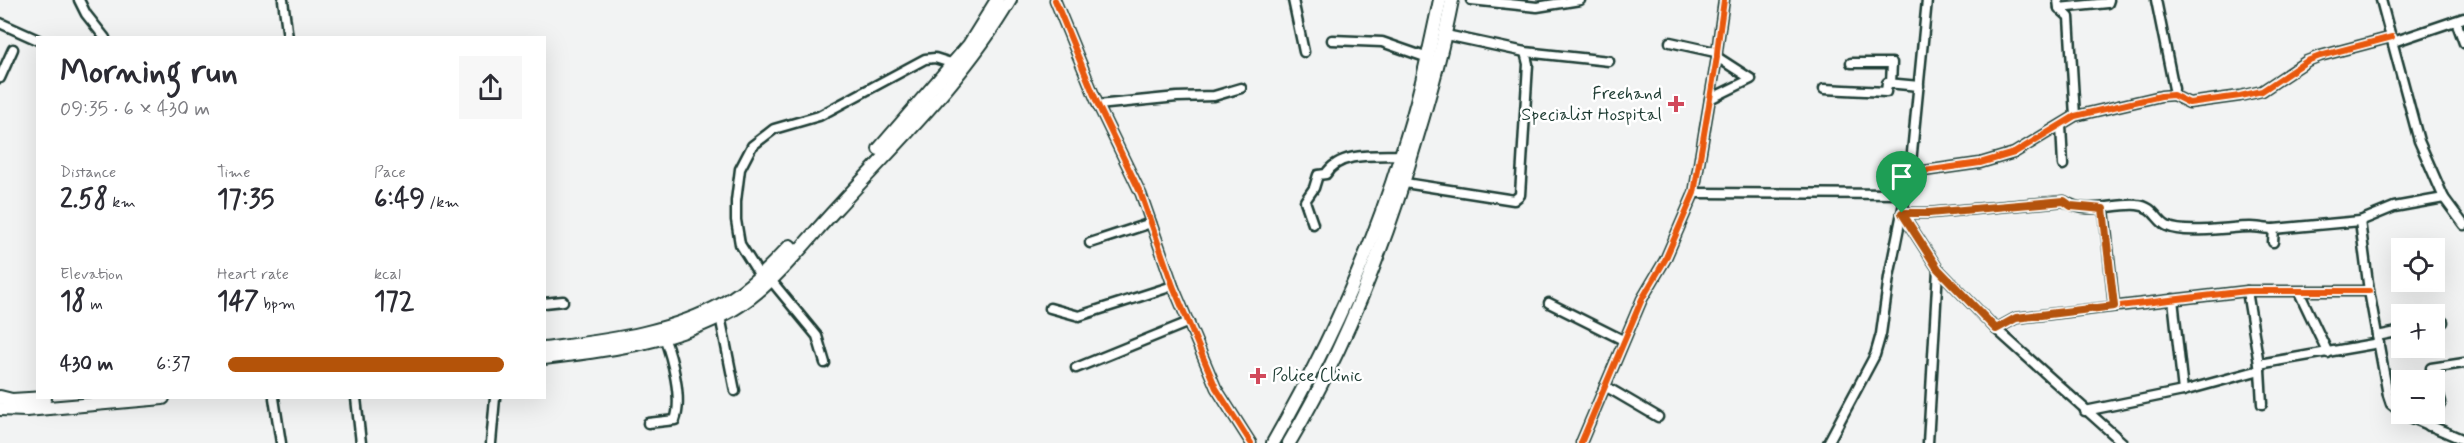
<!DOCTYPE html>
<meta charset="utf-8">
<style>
body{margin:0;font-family:Mynerve,sans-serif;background:#f7f7f7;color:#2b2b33;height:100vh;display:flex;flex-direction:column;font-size:22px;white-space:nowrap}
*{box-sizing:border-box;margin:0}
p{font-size:20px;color:#7c7c81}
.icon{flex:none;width:33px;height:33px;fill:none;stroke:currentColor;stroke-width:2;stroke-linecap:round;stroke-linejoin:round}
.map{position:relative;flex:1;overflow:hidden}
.sheet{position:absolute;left:36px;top:36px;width:510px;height:363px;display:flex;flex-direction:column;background:#fff;border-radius:0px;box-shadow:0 6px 24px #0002}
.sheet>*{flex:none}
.controls{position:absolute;left:2391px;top:238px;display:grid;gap:12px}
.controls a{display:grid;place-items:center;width:54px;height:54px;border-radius:0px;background:#fff;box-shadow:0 6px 24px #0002;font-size:30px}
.pin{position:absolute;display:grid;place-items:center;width:51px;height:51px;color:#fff;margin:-62px -26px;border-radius:50% 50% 50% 0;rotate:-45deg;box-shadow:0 0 6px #0007}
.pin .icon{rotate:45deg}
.round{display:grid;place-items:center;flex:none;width:63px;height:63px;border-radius:0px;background:#f7f7f7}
.head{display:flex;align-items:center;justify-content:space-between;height:102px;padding:0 24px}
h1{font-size:33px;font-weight:800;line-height:45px}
.figures{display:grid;grid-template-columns:repeat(3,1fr);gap:9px;height:102px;padding:6px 24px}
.figures div{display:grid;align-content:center}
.figures b{font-size:26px;font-weight:800}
.figures small{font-size:16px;font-weight:400}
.figures p{font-size:16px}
ul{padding:0 24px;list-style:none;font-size:20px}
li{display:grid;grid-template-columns:96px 72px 1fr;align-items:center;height:45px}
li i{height:15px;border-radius:8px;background:#b45309}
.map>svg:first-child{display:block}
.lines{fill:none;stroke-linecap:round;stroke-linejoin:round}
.minor-casing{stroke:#1f3d34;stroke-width:13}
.secondary-casing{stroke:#1f3d34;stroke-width:16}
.minor{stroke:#fff;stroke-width:8}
.secondary{stroke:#fff;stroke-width:12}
.cycleway-casing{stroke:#fff;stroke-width:10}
.cycleway{stroke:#e8590c;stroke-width:6}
.route-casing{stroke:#fff;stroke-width:12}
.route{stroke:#b45309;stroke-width:8}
.poi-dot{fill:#d1495b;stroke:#fff;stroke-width:2}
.labels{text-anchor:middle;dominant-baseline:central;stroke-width:5;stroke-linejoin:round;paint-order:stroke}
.poi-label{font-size:18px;fill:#1f3d34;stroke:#fff;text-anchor:end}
</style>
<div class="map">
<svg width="2464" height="443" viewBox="0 0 2464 443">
<rect width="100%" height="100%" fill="#f2f3f3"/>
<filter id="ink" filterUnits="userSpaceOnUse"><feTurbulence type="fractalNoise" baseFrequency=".0167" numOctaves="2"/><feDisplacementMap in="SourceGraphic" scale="12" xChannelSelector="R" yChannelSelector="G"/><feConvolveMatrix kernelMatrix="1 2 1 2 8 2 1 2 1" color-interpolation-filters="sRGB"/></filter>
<g filter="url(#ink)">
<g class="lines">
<defs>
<g id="minor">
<polyline points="79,0 86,14 105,38"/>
<polyline points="283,0 288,38"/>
<polyline points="1055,0 1098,105 1141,194 1173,286 1216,388 1251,443"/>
<polyline points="1293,0 1304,52"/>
<polyline points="1471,0 1537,7 1580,0"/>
<polyline points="2058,0 2059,8 2069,17 2075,116"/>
<polyline points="2156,0 2174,89 2173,95"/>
<polyline points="2381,0 2419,141 2444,198 2464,225"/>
<polyline points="2059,8 2108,3 2109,0"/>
<polyline points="2456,21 2464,43"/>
<polyline points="0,23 38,40"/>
<polyline points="1446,35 1525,52 1609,61"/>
<polyline points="1332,40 1382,42 1428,58"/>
<polyline points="1670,42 1715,52"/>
<polyline points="2393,42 2464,18"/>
<polyline points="1851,63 1892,63 1891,83"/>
<polyline points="0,78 13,49"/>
<polyline points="1824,89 1886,92 1887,83 1919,86"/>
<polyline points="1710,99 1751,79 1717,57"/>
<polyline points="1098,105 1177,97 1214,96 1241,88"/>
<polyline points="2061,125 2063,165"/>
<polyline points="1910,173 1980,163 2014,153 2075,116 2161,96 2173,95 2189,103 2240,96 2262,91 2307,61 2320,56 2392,37"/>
<polyline points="1405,183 1514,200 1520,195 1528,64 1525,52"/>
<polyline points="1694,193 1905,194"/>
<polyline points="2104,209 2114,306"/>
<path d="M1902,213H1929L2064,201C2088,216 2113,203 2137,205C2154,206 2156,220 2167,226C2185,235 2229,227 2250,227C2258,227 2266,229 2274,229"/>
<polyline points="1902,213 1938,269 1996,329 2123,443"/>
<polyline points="2360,221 2369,291 2388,395 2391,404 2402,413"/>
<path d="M1313,224L1305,201L1314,188L1318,175L1326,174C1340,151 1377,156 1402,155"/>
<polyline points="2273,242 2274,229 2360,221 2394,207 2444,198"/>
<polyline points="1090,243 1151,223"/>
<polyline points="760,276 740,244 736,220 736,201 740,169 752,146 774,129 819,116 925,59 935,58 954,64"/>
<polyline points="770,279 817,336 825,363"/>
<polyline points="2299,292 2328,353"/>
<polyline points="2173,299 2183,391"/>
<polyline points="544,303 563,301"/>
<polyline points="1549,303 1623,340"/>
<polyline points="1050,308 1079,316 1173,286"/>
<polyline points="720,316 735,391"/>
<polyline points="2434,324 2443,322"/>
<polyline points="1996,329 2016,318 2247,291 2369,291"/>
<polyline points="2377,336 2402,331"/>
<polyline points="2259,364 2379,343"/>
<polyline points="1076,368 1189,322"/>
<polyline points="2260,370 2262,404"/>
<polyline points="1605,386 1658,417"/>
<polyline points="274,398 281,443"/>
<polyline points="356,398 361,443"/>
<polyline points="2085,411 2183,391 2260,370 2247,291"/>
<polyline points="2403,414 2464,440"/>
<path d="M648,423L675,420C683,399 672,358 664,337"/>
<polyline points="2429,426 2441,402 2431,368 2464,363"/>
<polyline points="491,443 495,398"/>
<path d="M1581,443L1642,299L1665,260L1694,193L1717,57C1716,53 1723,9 1724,0"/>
<polyline points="1828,443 1875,355 1881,334 1889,277 1910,173 1927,0"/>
<polyline points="1928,443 1938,269"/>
</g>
<g id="secondary">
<polyline points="879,149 969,45 997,0"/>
<path d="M544,349C604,341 671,334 724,303C749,289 770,267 790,246"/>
<path d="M544,358C608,350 676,342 732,310C773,286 804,243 836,209C897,142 964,79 1010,0"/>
<polyline points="0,397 12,400 45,398"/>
<polyline points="0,409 26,410 163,398"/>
<path d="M1273,443C1325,352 1370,256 1401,155C1418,105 1429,52 1440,0"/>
<path d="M1289,443C1346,347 1386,244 1417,137C1431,91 1443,47 1452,0"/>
</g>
</defs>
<use href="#minor" class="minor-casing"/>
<use href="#secondary" class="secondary-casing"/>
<use href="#minor" class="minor"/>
<use href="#secondary" class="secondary"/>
<defs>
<g id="cycleway">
<polyline points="1055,0 1098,105 1141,194 1173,286 1216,388 1251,443"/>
<polyline points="1910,173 1980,163 2014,153 2075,116 2161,96 2173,95 2189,103 2240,96 2262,91 2307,61 2320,56 2392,37"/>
<polyline points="1996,329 2016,318 2247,291 2369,291"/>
<path d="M1581,443L1642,299L1665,260L1694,193L1717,57C1716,53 1723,9 1724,0"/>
</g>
</defs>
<use href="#cycleway" class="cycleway-casing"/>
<use href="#cycleway" class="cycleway"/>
</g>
</g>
<g class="lines" filter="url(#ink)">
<defs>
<polygon id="route" points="2064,201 2071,206 2103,209 2114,306 2016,318 1996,329 1938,269 1902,213 1929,213"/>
</defs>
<use href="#route" class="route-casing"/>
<use href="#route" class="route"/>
</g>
<g class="poi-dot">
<path d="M1673 95h6v6h6v6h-6v6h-6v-6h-6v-6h6z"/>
<path d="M1255 367h6v6h6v6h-6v6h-6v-6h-6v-6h6z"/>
</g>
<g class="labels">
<g class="poi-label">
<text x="1662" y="94">Freehand<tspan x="1662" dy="21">Specialist Hospital</tspan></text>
<text x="1272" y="376" text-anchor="start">Police Clinic</text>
</g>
</g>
</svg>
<div class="controls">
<a><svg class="icon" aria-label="locate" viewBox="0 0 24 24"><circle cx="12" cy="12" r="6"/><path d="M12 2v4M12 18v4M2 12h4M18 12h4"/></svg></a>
<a>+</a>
<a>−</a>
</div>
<div class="pin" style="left:1902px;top:213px;background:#1e9e55"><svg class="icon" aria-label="arrive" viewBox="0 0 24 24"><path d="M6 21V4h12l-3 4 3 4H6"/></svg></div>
<section class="sheet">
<div class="head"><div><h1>Morning run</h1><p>09:35 · 6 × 430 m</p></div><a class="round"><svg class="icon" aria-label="share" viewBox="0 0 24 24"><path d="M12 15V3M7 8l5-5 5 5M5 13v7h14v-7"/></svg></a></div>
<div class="figures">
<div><p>Distance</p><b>2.58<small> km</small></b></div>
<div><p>Time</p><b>17:35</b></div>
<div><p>Pace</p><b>6:49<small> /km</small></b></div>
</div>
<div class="figures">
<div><p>Elevation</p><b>18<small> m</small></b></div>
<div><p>Heart rate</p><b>147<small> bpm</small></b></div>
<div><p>kcal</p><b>172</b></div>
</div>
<ul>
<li><b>430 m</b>6:37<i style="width:94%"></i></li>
</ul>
</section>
</div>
